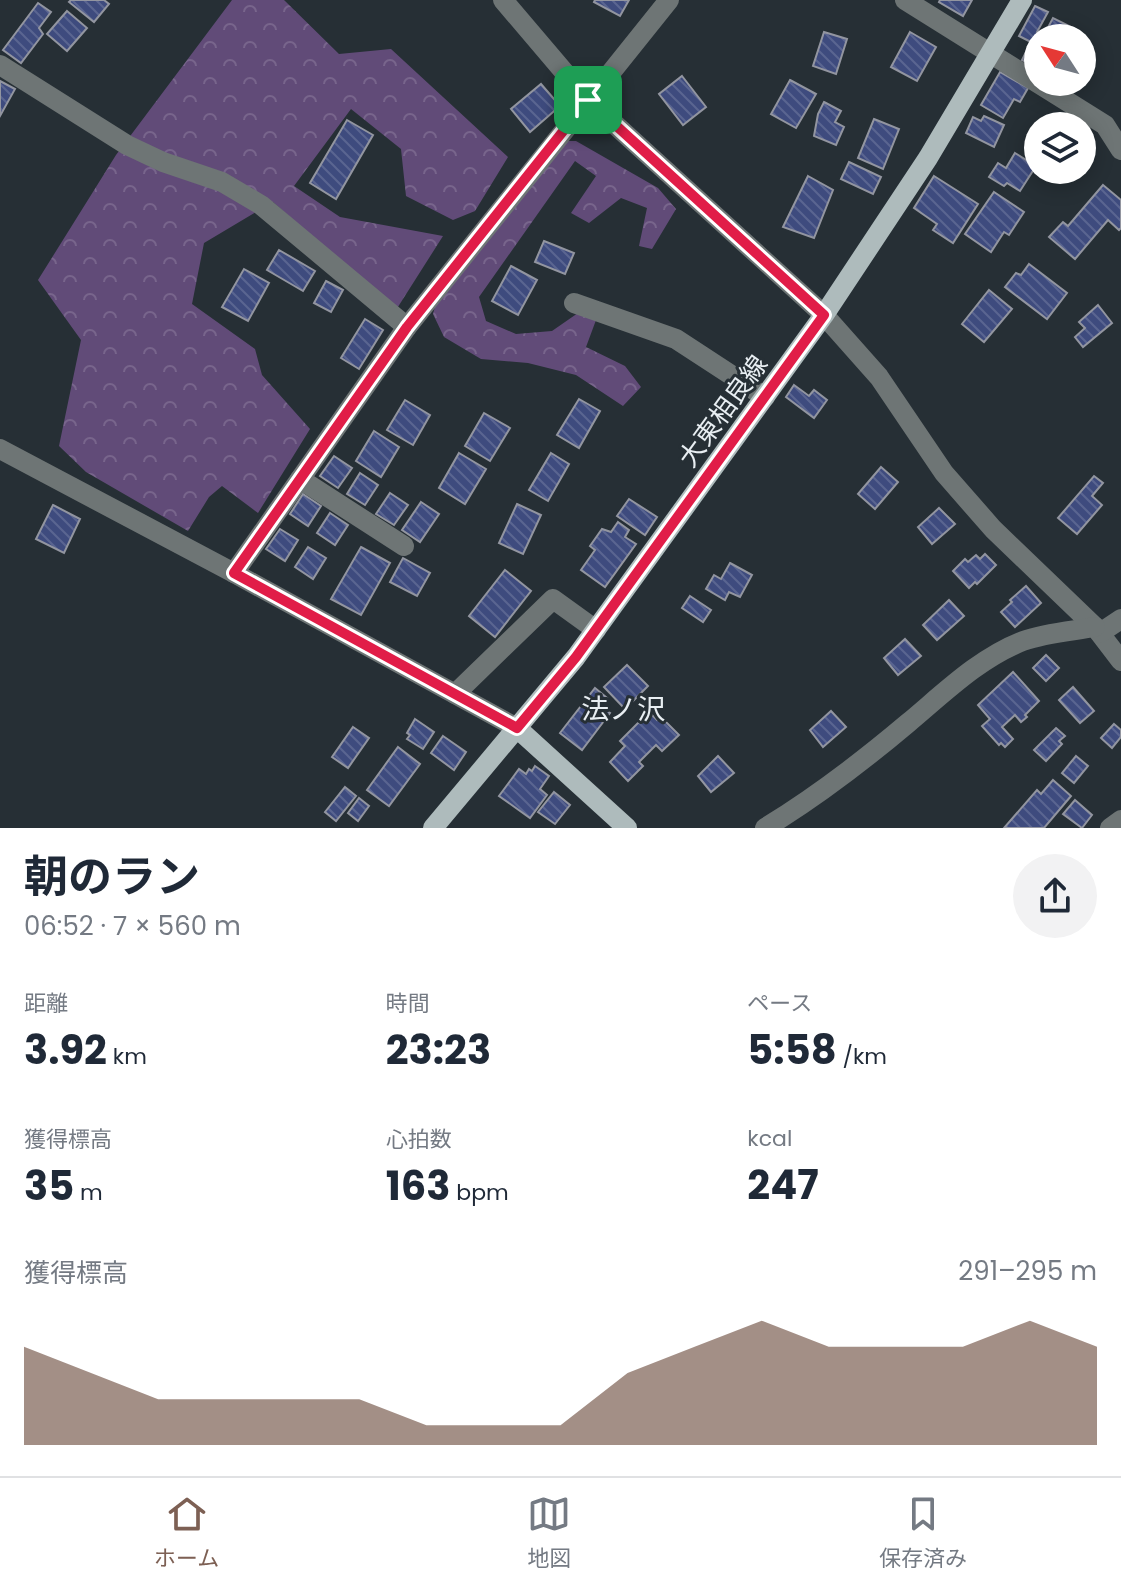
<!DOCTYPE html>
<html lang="ja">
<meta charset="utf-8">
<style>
body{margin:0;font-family:Poppins,"Noto Sans JP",sans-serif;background:#f2f2f3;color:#1f2937;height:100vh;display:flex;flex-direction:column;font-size:30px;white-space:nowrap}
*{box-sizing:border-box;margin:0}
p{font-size:26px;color:#747a83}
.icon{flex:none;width:44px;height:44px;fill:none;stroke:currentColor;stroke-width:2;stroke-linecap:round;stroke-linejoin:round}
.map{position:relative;height:828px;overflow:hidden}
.details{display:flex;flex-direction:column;background:#fff;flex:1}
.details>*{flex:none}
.needle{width:52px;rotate:306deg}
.fabs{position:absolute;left:1024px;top:24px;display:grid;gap:16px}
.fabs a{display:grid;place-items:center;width:72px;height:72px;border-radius:50%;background:#fff;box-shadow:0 4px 20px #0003;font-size:40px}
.pin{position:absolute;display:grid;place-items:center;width:68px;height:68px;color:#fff;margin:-34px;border-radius:16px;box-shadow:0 4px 12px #0006}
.round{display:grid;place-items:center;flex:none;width:84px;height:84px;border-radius:42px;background:#f2f2f3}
.summary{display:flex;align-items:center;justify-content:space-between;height:136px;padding:0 24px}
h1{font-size:44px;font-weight:700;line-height:60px}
.stats{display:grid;grid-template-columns:repeat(3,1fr);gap:12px;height:136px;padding:8px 24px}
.stats div{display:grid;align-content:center}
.stats b{font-size:40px;font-weight:700}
.stats small{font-size:22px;font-weight:400}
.stats p{font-size:22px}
.chart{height:224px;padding:16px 24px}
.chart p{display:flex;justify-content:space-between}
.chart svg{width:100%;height:144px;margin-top:8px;fill:#7d6054;opacity:.7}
.menu{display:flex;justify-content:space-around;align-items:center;height:112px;border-top:2px solid #e0e1e3;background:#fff;font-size:22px;color:#747a83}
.menu a{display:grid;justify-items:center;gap:4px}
.menu .current{color:#7d6054}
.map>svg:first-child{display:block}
.forest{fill:url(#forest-crowns)}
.building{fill:url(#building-back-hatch);stroke:#9295a0;stroke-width:2}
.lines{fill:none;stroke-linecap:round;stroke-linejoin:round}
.minor{stroke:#6e7575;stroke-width:20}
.major{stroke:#aebbbc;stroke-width:20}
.route-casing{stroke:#fff;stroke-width:16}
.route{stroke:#e11d48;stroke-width:10}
.labels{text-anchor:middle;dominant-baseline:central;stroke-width:6;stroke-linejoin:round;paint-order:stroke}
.street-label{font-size:26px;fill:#e8eef2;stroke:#262f35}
.neighbourhood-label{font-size:28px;fill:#e8eef2;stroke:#262f35}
</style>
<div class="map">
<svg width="1121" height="828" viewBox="0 0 1121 828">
<defs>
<pattern id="forest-crowns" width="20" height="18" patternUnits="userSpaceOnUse" patternTransform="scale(2)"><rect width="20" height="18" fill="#614b78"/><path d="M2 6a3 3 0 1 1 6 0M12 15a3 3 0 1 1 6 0" fill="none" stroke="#78658c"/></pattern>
<pattern id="building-back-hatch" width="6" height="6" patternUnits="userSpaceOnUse" patternTransform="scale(2)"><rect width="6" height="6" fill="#3e4b7e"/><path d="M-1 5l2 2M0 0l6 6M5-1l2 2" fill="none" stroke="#5a6591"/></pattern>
</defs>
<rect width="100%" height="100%" fill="#262f35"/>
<g class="forest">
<polygon points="232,0 284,0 339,54 391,49 508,157 475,211 453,220 406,196 401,149 351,109 294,186 340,217 443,236 396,310 273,202 204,243 192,304 255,349 262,375 310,429 258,513 222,486 209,497 188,531 86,472 59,446 81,340 38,280 116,155"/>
<polygon points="555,141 576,141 658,188 676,209 652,249 639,246 647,208 621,198 589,223 571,213 596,176 575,161 479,297 486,321 516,334 552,331 578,313 599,312 586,347 625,366 641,387 623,406 576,375 528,363 481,359 444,337 433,314 441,285"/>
</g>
<g class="building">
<polygon points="71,0 104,0 109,4 94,22 69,2"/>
<polygon points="595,0 629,0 620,16 594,2"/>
<polygon points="940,0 972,0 963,16 939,2"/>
<polygon points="38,3 51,12 39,28 43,34 21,63 3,50"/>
<polygon points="1035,6 1048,12 1037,32 1044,35 1053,18 1077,30 1073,38 1038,38 1038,68 1022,60 1031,42 1019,36"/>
<polygon points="67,11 87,28 67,51 47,34"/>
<polygon points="824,32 847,39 836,74 813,66"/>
<polygon points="910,32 936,47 917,81 891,67"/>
<polygon points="1000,72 1028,88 1020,102 1014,99 1003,118 981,105"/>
<polygon points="682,76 706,107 683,125 659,94"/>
<polygon points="790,80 816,94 796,128 771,114"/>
<polygon points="0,81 15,89 0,116"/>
<polygon points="541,84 560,106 530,132 511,109"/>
<polygon points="824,102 841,111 835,122 844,127 836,145 814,136 818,114"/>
<polygon points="984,116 1004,125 994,147 966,133 973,117 981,121"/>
<polygon points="874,119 899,129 883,169 858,158"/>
<polygon points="347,120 373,135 336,199 310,183"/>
<polygon points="1015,153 1036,166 1020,191 1007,183 1004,186 989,177 998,163 1006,168"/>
<polygon points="849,162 881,177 873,194 841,179"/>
<polygon points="808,176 833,190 814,238 783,227"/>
<polygon points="934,176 978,204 953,243 933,230 937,224 914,208"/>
<polygon points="1103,185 1121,200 1121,228 1119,230 1108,220 1075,259 1049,237 1063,222 1068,226"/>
<polygon points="994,192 1024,212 1009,235 1004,232 991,252 965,234"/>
<polygon points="544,241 574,253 565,274 535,262"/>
<polygon points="279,250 315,271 303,291 267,270"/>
<polygon points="1029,264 1067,293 1047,319 1005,287 1016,273 1021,275"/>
<polygon points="511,266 537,280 518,315 492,301"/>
<polygon points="244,269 269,283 248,321 222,307"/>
<polygon points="326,281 343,290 331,312 314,303"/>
<polygon points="989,290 1012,309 984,342 962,324"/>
<polygon points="1098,305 1112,323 1083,347 1075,337 1085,328 1079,322"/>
<polygon points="365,319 383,330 359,369 341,358"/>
<polygon points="794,385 809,396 814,390 827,400 814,418 786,397"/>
<polygon points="579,399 600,411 579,448 557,435"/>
<polygon points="405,400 430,415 413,445 387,430"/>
<polygon points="484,413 510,428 490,461 465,446"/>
<polygon points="374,431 399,447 381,477 356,461"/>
<polygon points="459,453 486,469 465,504 439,488"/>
<polygon points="551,453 569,464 548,501 529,490"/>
<polygon points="334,456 352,468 338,488 320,476"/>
<polygon points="881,467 898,482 875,509 858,494"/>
<polygon points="360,473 378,485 365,505 347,494"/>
<polygon points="1094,476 1103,483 1092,496 1102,505 1077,534 1058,518"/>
<polygon points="390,493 408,505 394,525 376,514"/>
<polygon points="303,494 321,506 308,526 290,514"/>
<polygon points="629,499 657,517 645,535 617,516"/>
<polygon points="421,502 439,514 420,542 402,530"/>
<polygon points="517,504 541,515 523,554 499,543"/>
<polygon points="53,505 80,519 64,553 36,539"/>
<polygon points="939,508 955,524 932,544 918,527"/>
<polygon points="330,513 348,525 335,545 317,533"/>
<polygon points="618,522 629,530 625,537 636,544 605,587 581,570 595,550 590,546 602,529 611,532"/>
<polygon points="280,529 298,540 285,561 266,549"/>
<polygon points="308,547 326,558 313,579 295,567"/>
<polygon points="361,547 390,563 361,615 331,599"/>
<polygon points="985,554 996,565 977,584 975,582 969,588 953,571 965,559 968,562 976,555 980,559"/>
<polygon points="403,558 430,573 417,596 390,582"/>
<polygon points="730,563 752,575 740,597 729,592 725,600 706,589 714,575 721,579"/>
<polygon points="505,570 531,591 495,637 469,616"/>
<polygon points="1026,586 1041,603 1015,627 1001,612 1012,602 1010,600"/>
<polygon points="690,596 711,610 703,622 682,608"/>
<polygon points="949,600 964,616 937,640 923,625"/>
<polygon points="905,639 921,656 898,675 884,658"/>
<polygon points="1046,655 1059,668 1046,681 1033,668"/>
<polygon points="627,665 648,686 625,709 604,687"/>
<polygon points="1013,672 1039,701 1025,715 1027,717 1021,722 1015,715 1002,727 1013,739 1005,747 1001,743 999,745 982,726 990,719 978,705"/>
<polygon points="1073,687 1094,711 1080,723 1059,700"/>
<polygon points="595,688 607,698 601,706 610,713 582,750 560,733"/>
<polygon points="831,711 846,727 823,747 810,730"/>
<polygon points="649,712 657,720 660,716 679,735 662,751 656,745 639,762 643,766 628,781 610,762 625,746 620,741"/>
<polygon points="415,719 434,732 423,749 407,739 410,735 407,733"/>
<polygon points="1114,724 1121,730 1121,737 1112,748 1101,738"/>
<polygon points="353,727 369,738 348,768 332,757"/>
<polygon points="1056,728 1065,736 1059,741 1062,744 1046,761 1034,750"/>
<polygon points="443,736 466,752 454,770 431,753"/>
<polygon points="398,747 420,764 389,806 367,790"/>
<polygon points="718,756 734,773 711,792 698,776"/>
<polygon points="1076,756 1088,766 1074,783 1062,773"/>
<polygon points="535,766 549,776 540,789 547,795 530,818 499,796 519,769 526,774 529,769 532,771"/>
<polygon points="1053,780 1071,796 1044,828 1004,828 1037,790 1041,794"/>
<polygon points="345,787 356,796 336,821 325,812"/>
<polygon points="554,792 570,805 555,824 538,812"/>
<polygon points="359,798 369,806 358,821 348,813"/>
<polygon points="1075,800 1092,815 1082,828 1063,814"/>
</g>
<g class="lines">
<g class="minor">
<polyline points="503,0 588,100 824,315 879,377 944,473 993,529 1095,627 1121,661"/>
<polyline points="905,0 1105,125 1121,150"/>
<polyline points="0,65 127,145 163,162 222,182 261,205 407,327"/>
<polyline points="574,303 676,339 765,397"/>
<polyline points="0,449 234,573 517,728"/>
<polyline points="300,479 404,546"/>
<polyline points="234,573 407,327 669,0"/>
<polyline points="1100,633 1121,619"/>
<polyline points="455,694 553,599 596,630"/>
<path d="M765,828C816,797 863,761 908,723C944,693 979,658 1023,641C1045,633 1072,631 1095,627"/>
<polyline points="1110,828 1121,820"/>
</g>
<g class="major">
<polyline points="517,728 627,828"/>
<polyline points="433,828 576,657 824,315 928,158 1022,0"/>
</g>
</g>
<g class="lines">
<defs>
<polygon id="route" points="588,100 824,315 576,657 517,728 234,573 407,327"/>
</defs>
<use href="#route" class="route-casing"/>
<use href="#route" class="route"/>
</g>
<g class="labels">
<g class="street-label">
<text transform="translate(723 411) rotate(-54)">大東相良線</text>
</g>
<g class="neighbourhood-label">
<text x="623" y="709">法ノ沢</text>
</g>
</g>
</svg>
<div class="fabs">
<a><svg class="needle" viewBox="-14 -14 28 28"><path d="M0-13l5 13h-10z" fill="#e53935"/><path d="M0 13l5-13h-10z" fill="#747a83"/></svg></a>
<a><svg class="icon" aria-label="layers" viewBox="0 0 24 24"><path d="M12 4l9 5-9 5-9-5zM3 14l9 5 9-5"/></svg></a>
</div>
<div class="pin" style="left:588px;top:100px;background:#1e9e55"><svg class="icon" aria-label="arrive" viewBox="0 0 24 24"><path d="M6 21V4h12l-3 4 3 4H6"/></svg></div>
</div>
<section class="details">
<div class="summary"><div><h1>朝のラン</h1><p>06:52 · 7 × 560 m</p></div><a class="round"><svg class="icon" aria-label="share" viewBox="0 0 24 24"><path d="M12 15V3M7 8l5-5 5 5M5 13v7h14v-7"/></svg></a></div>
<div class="stats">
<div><p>距離</p><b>3.92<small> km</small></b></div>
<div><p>時間</p><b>23:23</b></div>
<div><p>ペース</p><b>5:58<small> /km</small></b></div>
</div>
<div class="stats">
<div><p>獲得標高</p><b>35<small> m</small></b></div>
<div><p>心拍数</p><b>163<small> bpm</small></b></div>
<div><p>kcal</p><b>247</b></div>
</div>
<div class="chart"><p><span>獲得標高</span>291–295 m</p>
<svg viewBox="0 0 160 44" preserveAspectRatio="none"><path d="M0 44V14L10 22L20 30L30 30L40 30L50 30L60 38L70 38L80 38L90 22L100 14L110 6L120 14L130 14L140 14L150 6L160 14V44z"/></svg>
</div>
</section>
<nav class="menu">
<a class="current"><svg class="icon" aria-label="home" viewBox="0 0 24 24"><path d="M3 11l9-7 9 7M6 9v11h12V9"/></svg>ホーム</a>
<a><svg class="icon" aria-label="map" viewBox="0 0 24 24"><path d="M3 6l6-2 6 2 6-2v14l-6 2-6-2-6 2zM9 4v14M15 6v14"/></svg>地図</a>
<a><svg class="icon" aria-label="saved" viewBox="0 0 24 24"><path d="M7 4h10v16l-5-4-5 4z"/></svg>保存済み</a>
</nav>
